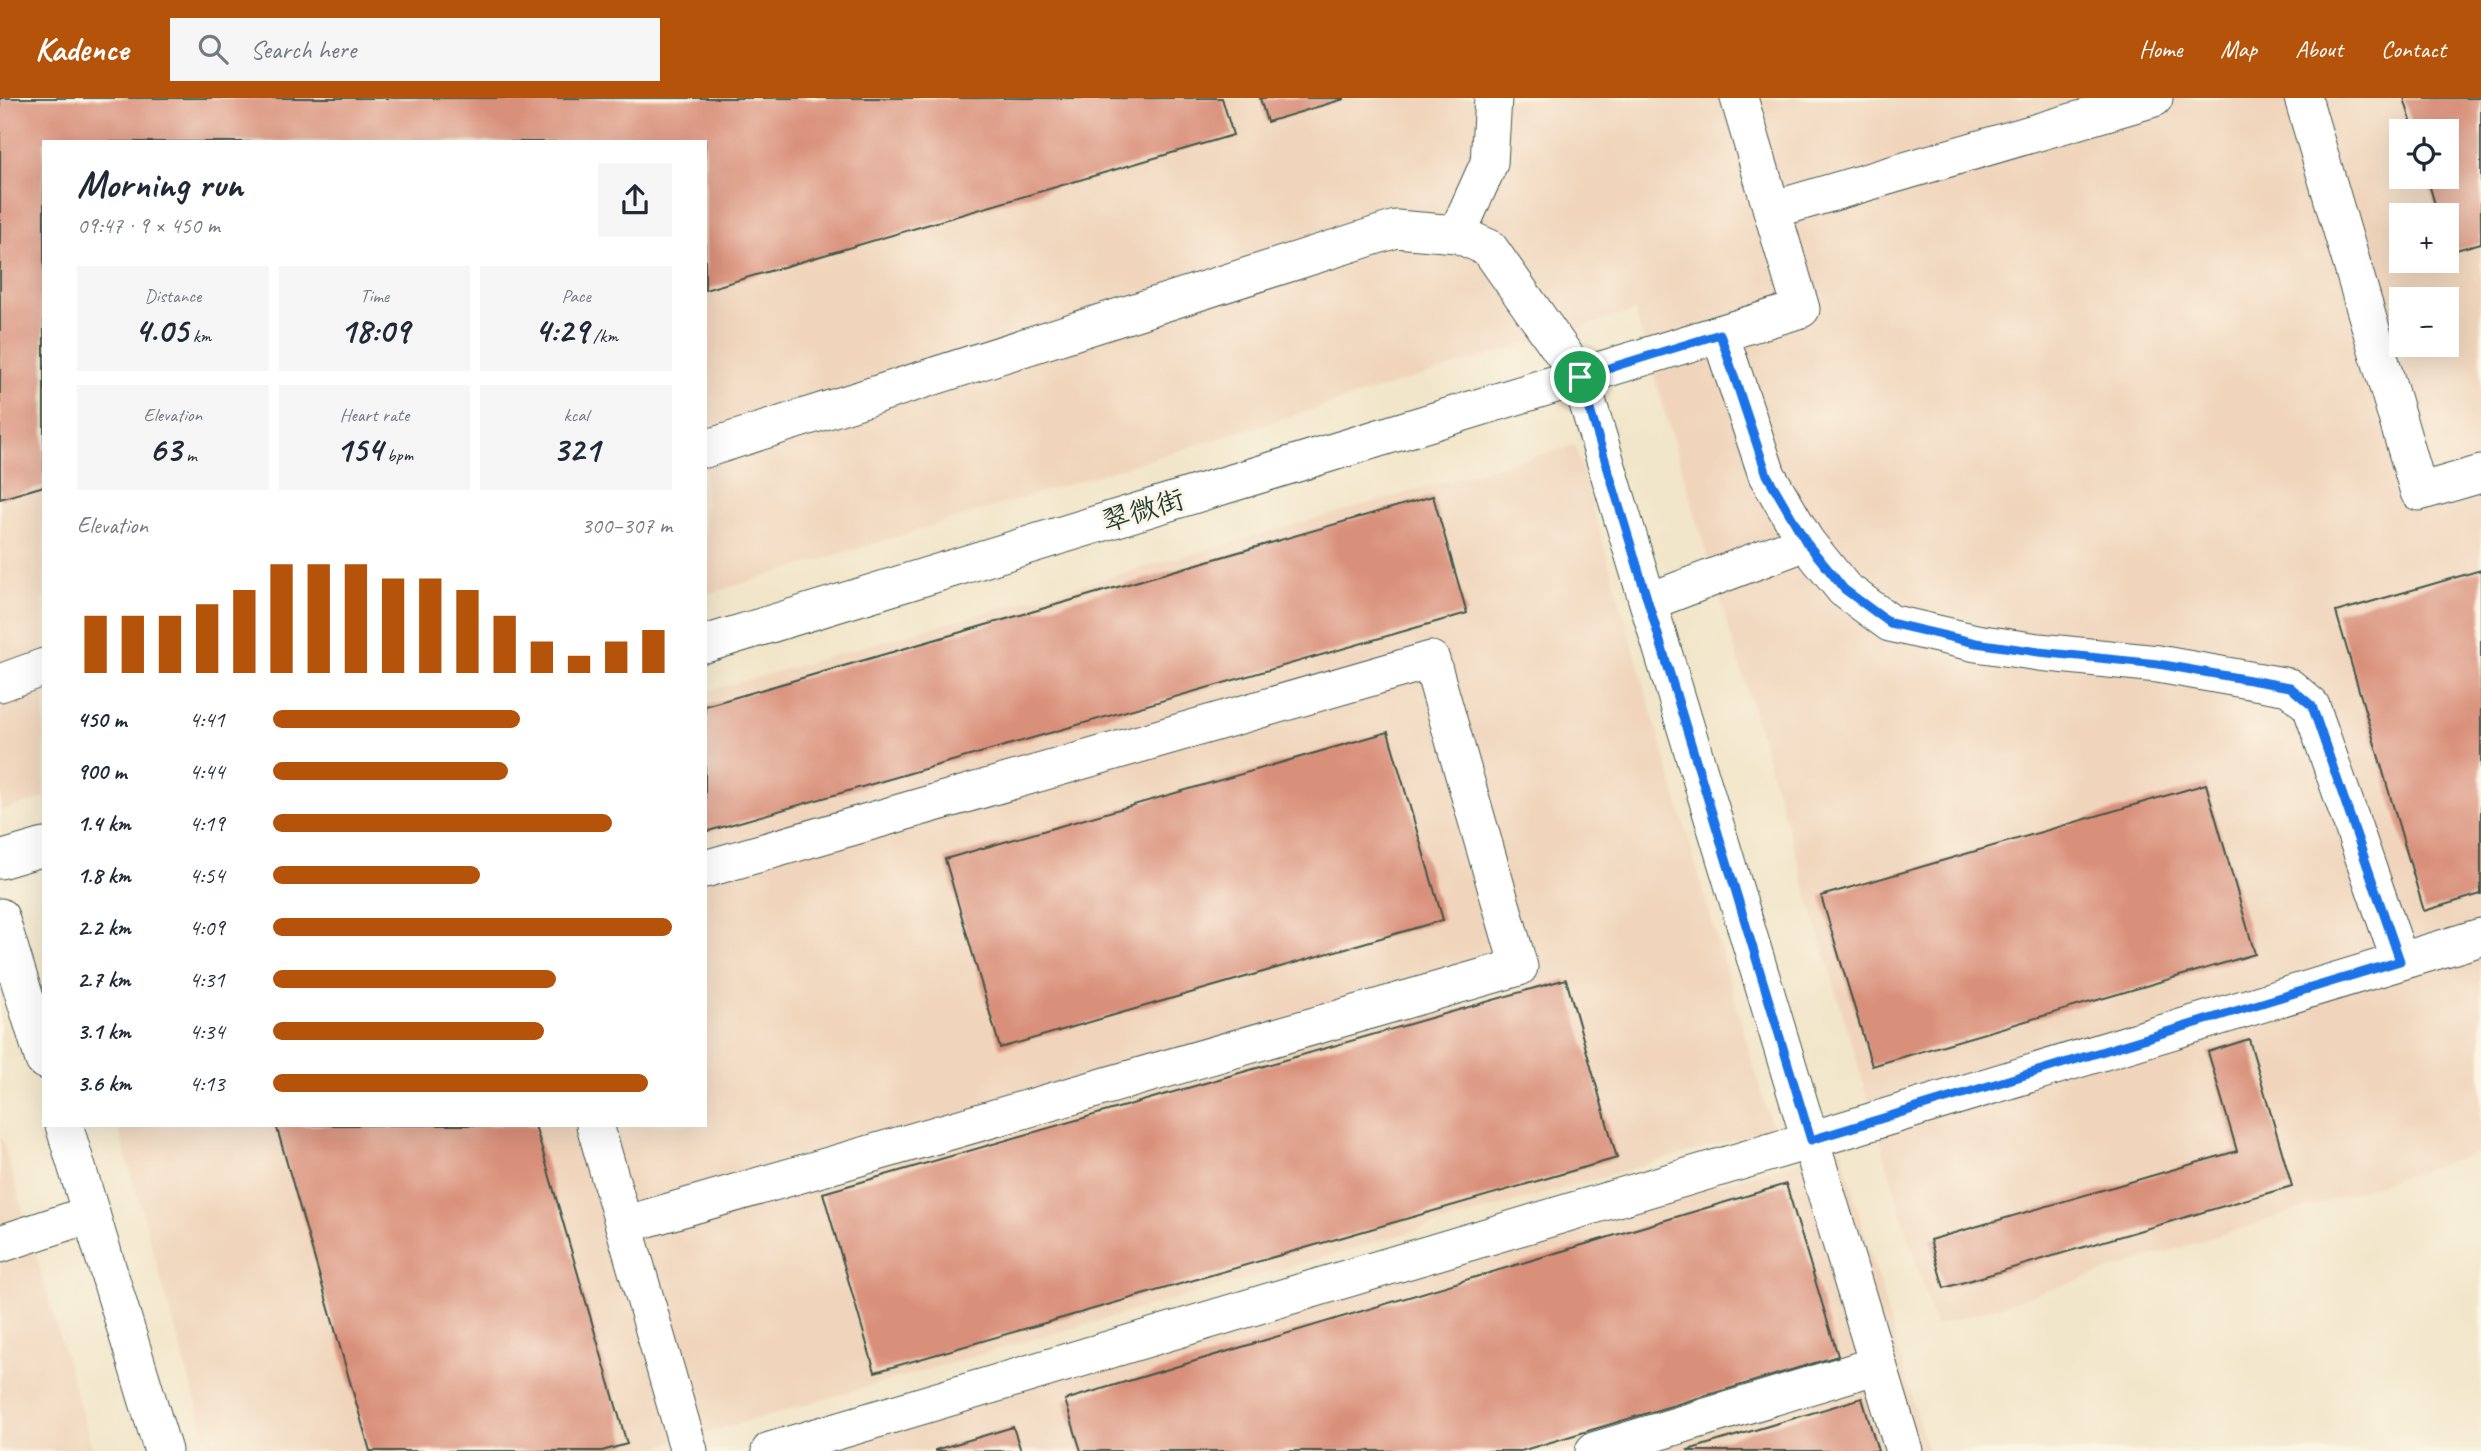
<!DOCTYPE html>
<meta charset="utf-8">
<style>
body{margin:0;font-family:Caveat,"LXGW WenKai TC",sans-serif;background:#f6f6f7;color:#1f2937;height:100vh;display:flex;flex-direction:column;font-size:26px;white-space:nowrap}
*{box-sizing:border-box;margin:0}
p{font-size:23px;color:#747a83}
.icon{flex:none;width:38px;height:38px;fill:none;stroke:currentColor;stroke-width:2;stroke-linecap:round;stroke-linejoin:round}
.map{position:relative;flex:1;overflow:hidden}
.side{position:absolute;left:42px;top:42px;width:665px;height:987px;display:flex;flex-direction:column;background:#fff;border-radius:0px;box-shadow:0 7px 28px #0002}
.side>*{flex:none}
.controls{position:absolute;left:2389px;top:21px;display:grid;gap:14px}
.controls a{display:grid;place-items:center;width:70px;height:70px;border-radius:0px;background:#fff;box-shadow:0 7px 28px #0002;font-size:35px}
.pin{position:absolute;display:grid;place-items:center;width:60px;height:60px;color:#fff;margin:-30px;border:4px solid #fff;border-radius:50%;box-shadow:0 2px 7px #0007}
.round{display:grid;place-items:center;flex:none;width:74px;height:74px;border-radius:0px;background:#f6f6f7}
.headline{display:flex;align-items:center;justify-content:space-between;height:119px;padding:0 35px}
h1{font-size:38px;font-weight:800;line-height:52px}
.stats{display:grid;grid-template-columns:repeat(3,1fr);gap:10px;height:119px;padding:7px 35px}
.stats div{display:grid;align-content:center;border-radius:0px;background:#f6f6f7;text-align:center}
.stats b{font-size:35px;font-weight:800}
.stats small{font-size:19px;font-weight:400}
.stats p{font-size:19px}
.chart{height:196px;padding:14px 35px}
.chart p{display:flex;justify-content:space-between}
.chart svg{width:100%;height:126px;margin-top:7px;stroke:#b45309;stroke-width:6}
ul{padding:0 35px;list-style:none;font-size:23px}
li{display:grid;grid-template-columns:112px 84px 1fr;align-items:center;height:52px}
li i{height:18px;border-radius:9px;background:#b45309}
header{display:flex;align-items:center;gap:42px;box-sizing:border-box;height:98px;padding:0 35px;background:#b45309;color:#fff}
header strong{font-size:33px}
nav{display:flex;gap:38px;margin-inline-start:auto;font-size:24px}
.search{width:490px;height:63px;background:#f6f6f7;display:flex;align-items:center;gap:18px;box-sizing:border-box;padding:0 24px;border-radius:0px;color:#747a83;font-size:26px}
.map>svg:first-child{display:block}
.built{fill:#f0d5bc;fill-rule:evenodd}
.building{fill:#d9907a}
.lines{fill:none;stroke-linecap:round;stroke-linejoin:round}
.minor-casing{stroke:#3f564a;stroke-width:39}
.minor{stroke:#fff;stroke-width:37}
.route-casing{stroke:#fff;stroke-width:14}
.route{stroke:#1a73e8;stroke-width:9}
.labels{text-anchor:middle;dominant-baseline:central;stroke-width:6;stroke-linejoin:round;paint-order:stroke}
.street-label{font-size:28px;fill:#1f3d34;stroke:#fcf5e5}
</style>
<header>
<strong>Kadence</strong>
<div class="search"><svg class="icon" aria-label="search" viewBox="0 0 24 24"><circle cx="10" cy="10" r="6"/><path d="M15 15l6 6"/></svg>Search here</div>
<nav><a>Home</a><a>Map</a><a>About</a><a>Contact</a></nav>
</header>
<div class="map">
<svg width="2481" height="1353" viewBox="0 0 2481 1353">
<rect width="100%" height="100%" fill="#fcf5e5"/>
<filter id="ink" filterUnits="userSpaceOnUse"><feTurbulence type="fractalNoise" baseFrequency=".0143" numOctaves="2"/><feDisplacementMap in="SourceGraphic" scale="14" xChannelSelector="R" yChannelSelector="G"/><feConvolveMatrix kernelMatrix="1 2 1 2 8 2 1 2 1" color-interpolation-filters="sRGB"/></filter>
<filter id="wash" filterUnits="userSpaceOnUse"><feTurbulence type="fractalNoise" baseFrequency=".00686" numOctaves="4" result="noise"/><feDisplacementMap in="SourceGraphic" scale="28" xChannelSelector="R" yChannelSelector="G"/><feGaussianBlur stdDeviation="1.57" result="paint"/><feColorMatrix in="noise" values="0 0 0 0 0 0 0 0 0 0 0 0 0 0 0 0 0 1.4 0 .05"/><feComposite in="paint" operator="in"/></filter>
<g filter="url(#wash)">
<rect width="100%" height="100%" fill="#f2e6ca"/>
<g class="built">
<path d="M0,0H2481V1054L1935,1228L1635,213L705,497V44H44V700L0,713ZM2401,33H2446V79H2401ZM2401,117H2446V163H2401ZM2401,201H2446V247H2401Z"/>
<polygon points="1575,347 1772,1031 642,1353 210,1353 117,1027 705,1027 705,594"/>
<polygon points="0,1034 93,1353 0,1353"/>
<polygon points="1841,1051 1927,1353 798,1353"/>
</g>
<g id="blocks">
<g class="building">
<polygon points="0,0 1222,0 1233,37 705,192 705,44 44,44 44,388 0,401"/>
<polygon points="1260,0 1344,0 1344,1 1267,24"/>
<polygon points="2404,0 2481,0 2481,145 2449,154 2446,145 2446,117 2438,117 2427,79 2446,79 2446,33 2414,33"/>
<polygon points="1433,398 1467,515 705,734 705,608"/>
<polygon points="2481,472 2481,796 2424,813 2336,514"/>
<polygon points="1388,634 1443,822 1000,950 945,761"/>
<polygon points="2206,686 2255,856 1872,968 1821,798"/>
<polygon points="1566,881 1617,1060 875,1274 823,1095"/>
<polygon points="2249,941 2292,1088 1944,1190 1930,1142 2237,1053 2208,954"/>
<polygon points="276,1027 535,1027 627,1346 602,1353 370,1353"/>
<polygon points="1786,1086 1838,1258 1521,1353 1081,1353 1065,1302"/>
<polygon points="1862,1300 1878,1353 1689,1353 1688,1352"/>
<polygon points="1013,1329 1021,1353 935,1353 935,1352"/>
</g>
</g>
</g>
<g filter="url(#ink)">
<use href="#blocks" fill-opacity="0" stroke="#3f564a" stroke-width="2"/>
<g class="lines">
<defs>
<g id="minor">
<polyline points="2303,0 2419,394 2481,376"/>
<polyline points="1772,112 2154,0"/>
<polyline points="1457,136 1489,65 1493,0"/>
<polyline points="1720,236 1767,377 1806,444 1844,491 1890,525 1976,545 2039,554 2158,566 2289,589 2311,608 2400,863"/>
<polyline points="705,351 1396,131 1457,136 1489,150 1580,279 1904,1353"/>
<polyline points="1648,504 1806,444"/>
<polyline points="705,546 1801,211 1739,0"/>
<polyline points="0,585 44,569"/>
<polyline points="0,762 44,749"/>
<polyline points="0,819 44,962"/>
<polyline points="64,1027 163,1353"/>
<polyline points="595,1027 689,1353"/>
<polyline points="624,1127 1519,869 1431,562 705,771"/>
<polyline points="0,1146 91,1116"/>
<polyline points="770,1353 1811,1042 2481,839"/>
<polyline points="1594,1353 1878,1267"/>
</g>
</defs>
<use href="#minor" class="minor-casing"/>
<use href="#minor" class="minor"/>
</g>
</g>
<g class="lines" filter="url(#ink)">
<defs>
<polygon id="route" points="1720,236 1767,377 1806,444 1844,491 1890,525 1976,545 2039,554 2158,566 2290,589 2312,608 2400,863 1811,1042 1580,279"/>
</defs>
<use href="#route" class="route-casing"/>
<use href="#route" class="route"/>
</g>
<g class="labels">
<g class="street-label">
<text transform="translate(1143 412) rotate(-17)">翠微街</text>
</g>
</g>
</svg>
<div class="controls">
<a><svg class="icon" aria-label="locate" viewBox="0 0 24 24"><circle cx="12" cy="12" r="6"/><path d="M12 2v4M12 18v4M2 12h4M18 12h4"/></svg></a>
<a>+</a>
<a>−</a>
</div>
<div class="pin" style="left:1580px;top:279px;background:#1e9e55"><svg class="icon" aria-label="arrive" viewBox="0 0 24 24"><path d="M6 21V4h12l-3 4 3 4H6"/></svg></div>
<section class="side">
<div class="headline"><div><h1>Morning run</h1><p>09:47 · 9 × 450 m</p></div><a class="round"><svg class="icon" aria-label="share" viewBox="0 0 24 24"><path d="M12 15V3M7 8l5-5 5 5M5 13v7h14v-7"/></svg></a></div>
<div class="stats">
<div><p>Distance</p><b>4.05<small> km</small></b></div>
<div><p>Time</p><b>18:09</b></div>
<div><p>Pace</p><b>4:29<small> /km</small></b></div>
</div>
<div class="stats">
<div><p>Elevation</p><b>63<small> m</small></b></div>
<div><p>Heart rate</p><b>154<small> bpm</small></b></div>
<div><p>kcal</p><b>321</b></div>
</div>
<div class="chart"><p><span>Elevation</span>300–307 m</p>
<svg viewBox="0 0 160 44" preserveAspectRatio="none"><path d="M5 44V24M15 44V24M25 44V24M35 44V20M45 44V15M55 44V6M65 44V6M75 44V6M85 44V11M95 44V11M105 44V15M115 44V24M125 44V33M135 44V38M145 44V33M155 44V29"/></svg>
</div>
<ul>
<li><b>450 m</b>4:41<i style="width:62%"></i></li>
<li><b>900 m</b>4:44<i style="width:59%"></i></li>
<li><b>1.4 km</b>4:19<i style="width:85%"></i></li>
<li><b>1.8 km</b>4:54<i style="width:52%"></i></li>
<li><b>2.2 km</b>4:09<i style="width:100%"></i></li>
<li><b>2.7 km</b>4:31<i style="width:71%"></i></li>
<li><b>3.1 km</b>4:34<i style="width:68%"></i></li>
<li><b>3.6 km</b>4:13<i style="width:94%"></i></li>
</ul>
</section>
</div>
